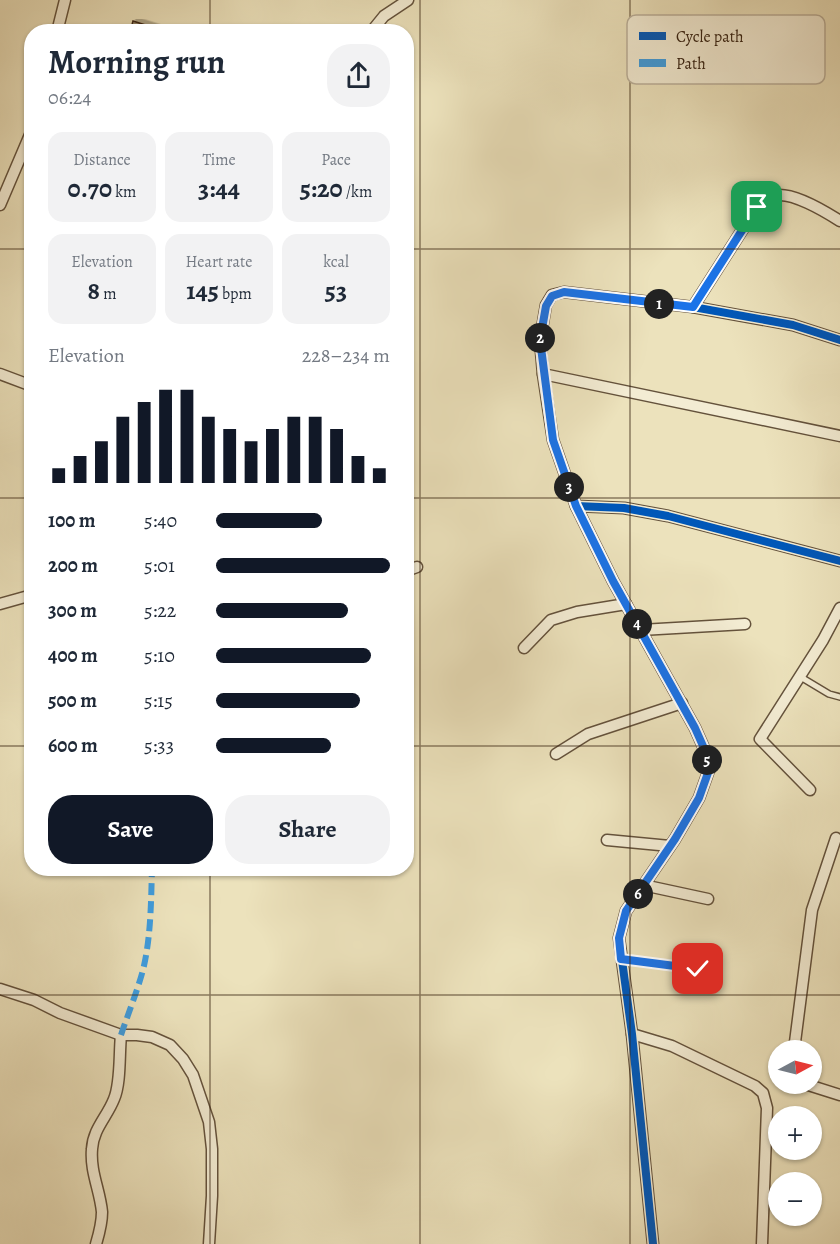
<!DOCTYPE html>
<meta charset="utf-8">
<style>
body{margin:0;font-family:Alegreya,serif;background:#f2f2f3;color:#1f2937;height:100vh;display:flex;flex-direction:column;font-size:22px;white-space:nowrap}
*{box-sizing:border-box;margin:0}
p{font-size:20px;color:#747a83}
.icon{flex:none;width:33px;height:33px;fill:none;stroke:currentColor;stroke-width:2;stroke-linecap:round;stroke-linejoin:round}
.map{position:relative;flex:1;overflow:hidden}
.side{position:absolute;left:24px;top:24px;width:390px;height:852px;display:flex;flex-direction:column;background:#fff;border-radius:24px;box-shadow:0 2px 4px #0004}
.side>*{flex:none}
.needle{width:39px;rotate:83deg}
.tools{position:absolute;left:768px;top:1040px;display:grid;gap:12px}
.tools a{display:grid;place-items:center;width:54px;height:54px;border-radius:50%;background:#fff;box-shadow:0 2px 4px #0004;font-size:30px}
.pin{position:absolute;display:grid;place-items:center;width:51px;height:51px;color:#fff;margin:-26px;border-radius:12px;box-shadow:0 3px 9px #0006}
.km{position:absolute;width:30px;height:30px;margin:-15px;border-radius:50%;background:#222;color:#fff;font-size:16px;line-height:30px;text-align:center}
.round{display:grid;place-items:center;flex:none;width:63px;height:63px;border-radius:24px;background:#f2f2f3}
.overview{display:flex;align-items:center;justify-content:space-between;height:102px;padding:0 24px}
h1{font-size:33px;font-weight:700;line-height:45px}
.metrics{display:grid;grid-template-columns:repeat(3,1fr);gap:9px;height:102px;padding:6px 24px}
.metrics div{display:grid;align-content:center;border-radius:15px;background:#f2f2f3;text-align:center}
.metrics b{font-size:26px;font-weight:700}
.metrics small{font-size:16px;font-weight:400}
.metrics p{font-size:16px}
.chart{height:168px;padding:12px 24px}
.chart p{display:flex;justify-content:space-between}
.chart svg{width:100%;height:108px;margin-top:6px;stroke:#111827;stroke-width:6}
.primary-button{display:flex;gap:12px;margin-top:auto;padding:12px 24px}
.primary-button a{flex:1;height:69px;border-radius:24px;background:#111827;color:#fff;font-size:24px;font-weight:700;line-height:69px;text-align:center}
.primary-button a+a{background:#f2f2f3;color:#1f2937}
ul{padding:0 24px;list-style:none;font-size:20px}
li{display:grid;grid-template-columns:96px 72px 1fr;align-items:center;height:45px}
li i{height:15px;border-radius:8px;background:#111827}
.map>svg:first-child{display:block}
.building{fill:#95866a;stroke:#362212;stroke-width:1.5;filter:url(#shadow)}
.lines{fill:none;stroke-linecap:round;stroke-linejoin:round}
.lane-casing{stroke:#64523c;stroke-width:8}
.street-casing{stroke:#64523c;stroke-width:13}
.lane{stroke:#f3ecd3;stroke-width:5}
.street{stroke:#f3ecd3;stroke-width:10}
.quiet{stroke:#3e9cde;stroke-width:6;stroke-dasharray:12 6;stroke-linecap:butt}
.cycleway-casing{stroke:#f3ecd3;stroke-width:11}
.cycleway{stroke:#0057b8;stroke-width:8}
.route-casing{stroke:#fff;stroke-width:12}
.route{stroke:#1a73e8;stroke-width:8}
.grid{fill:none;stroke:#362212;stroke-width:1.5;stroke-opacity:0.55}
.key{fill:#f3ecd3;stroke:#baaf99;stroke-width:1.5}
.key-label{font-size:16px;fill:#362212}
</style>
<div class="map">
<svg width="840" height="1244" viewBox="0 0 840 1244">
<defs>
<filter id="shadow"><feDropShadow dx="3.5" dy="-3.5" stdDeviation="0" flood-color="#0004"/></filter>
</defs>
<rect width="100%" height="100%" fill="#ece2bc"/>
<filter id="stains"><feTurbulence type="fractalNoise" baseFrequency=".00333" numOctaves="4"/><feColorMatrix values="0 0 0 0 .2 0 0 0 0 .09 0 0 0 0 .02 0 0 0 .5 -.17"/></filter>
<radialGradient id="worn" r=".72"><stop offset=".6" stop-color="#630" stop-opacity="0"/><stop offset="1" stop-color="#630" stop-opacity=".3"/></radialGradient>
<polygon class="building" points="133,21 161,30 160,32 130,32"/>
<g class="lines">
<defs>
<g id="lane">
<polyline points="799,676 829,694 840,697"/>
<polyline points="623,959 698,969"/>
</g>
<g id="street">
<polyline points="57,32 65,0"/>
<polyline points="371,32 384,16 408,0"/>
<polyline points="0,205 32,130"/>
<path d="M693,307L757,207C762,203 767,197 773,196C790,190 826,212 840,221"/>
<polyline points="840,340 793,325 693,307 564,292 552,295 546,305 540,340 543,374 553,440 576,506 624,508 668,516 840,561"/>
<polyline points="0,374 32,386"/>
<polyline points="543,374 840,436"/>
<polyline points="576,506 613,581 695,728 703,746 709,770 699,798 675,839 626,911 619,938 632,1034 653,1244"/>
<polyline points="406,571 417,567"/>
<polyline points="0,604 32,595"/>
<polyline points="641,630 745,624"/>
<polyline points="524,648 551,620 577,612 626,604"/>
<polyline points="556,754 588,734 682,703"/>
<polyline points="810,790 760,739 823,640 840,608"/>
<polyline points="607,840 670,846"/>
<polyline points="643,885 708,899"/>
<polyline points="0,989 34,1000 60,1013 121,1035 137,1035 152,1037 170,1045 183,1059 193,1075 209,1122 212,1149 212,1196 209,1244"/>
<polyline points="632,1034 672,1046 755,1086 763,1093 767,1108 762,1244"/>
<polyline points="794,1050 812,910 836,838"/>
<polyline points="802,1083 840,1095"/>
<path d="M96,1244C99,1234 102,1223 102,1212C100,1190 90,1172 92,1149C93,1129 107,1117 114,1099C121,1083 119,1054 121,1035"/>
</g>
</defs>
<use href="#lane" class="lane-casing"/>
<use href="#street" class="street-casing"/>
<use href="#lane" class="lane"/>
<use href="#street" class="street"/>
<path class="quiet" d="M121,1035C128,1014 137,992 143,970C151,937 151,902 152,868"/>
<defs>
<g id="cycleway">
<polyline points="840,340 793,325 693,307 564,292 552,295 546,305 540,340 543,374 553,440 576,506 624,508 668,516 840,561"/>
<polyline points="576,506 613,581 695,728 703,746 709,770 699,798 675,839 626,911 619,938 632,1034 653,1244"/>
</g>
</defs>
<use href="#cycleway" class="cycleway-casing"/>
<use href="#cycleway" class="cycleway"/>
</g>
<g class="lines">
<defs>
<polyline id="route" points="698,969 621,959 619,938 626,911 675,839 699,798 709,770 703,746 695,728 613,581 576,506 553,440 540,340 546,306 552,296 564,292 693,307 757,207"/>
</defs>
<use href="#route" class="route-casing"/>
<use href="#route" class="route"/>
</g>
<path class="grid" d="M210,0V32M420,0V1244M630,0V1244M0,249H32M406,249H840M0,498H32M406,498H840M0,746H32M406,746H840M210,868V1244M0,995H840"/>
<rect x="627" y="15" width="198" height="69" rx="9" class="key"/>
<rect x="639" y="32" width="27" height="8" fill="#0057b8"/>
<rect x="639" y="59" width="27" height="8" fill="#3e9cde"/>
<g class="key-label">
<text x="676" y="42">Cycle path</text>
<text x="676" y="69">Path</text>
</g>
<rect width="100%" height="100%" filter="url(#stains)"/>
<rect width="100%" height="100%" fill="url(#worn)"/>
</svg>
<div class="tools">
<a><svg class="needle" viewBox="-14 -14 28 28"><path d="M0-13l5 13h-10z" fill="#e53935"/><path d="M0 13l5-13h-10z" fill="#747a83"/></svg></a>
<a>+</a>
<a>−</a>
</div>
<div class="pin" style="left:757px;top:207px;background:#1e9e55"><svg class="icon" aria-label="arrive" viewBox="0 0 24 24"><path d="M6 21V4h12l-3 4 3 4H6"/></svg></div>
<div class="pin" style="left:698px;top:969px;background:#d93025"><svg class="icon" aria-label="check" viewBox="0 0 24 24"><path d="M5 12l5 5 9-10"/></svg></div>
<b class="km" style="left:659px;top:304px">1</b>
<b class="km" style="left:540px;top:338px">2</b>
<b class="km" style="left:569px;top:487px">3</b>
<b class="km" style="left:637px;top:624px">4</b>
<b class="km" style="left:707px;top:760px">5</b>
<b class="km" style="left:638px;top:894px">6</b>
<section class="side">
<div class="overview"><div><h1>Morning run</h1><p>06:24</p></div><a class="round"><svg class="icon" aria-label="share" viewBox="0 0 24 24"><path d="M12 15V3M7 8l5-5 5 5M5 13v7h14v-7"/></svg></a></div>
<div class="metrics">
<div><p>Distance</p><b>0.70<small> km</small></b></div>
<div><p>Time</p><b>3:44</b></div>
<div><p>Pace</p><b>5:20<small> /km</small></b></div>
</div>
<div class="metrics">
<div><p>Elevation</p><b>8<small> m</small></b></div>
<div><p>Heart rate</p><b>145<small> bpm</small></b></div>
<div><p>kcal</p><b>53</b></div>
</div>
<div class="chart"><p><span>Elevation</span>228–234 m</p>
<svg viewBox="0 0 160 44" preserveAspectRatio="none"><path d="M5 44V38M15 44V33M25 44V27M35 44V17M45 44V11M55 44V6M65 44V6M75 44V17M85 44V22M95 44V27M105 44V22M115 44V17M125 44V17M135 44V22M145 44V33M155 44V38"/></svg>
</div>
<ul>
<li><b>100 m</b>5:40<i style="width:61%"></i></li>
<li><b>200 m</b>5:01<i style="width:100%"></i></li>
<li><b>300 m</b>5:22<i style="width:76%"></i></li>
<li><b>400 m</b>5:10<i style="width:89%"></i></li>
<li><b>500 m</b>5:15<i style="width:83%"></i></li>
<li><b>600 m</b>5:33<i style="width:66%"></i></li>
</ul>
<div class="primary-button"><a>Save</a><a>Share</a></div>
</section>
</div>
